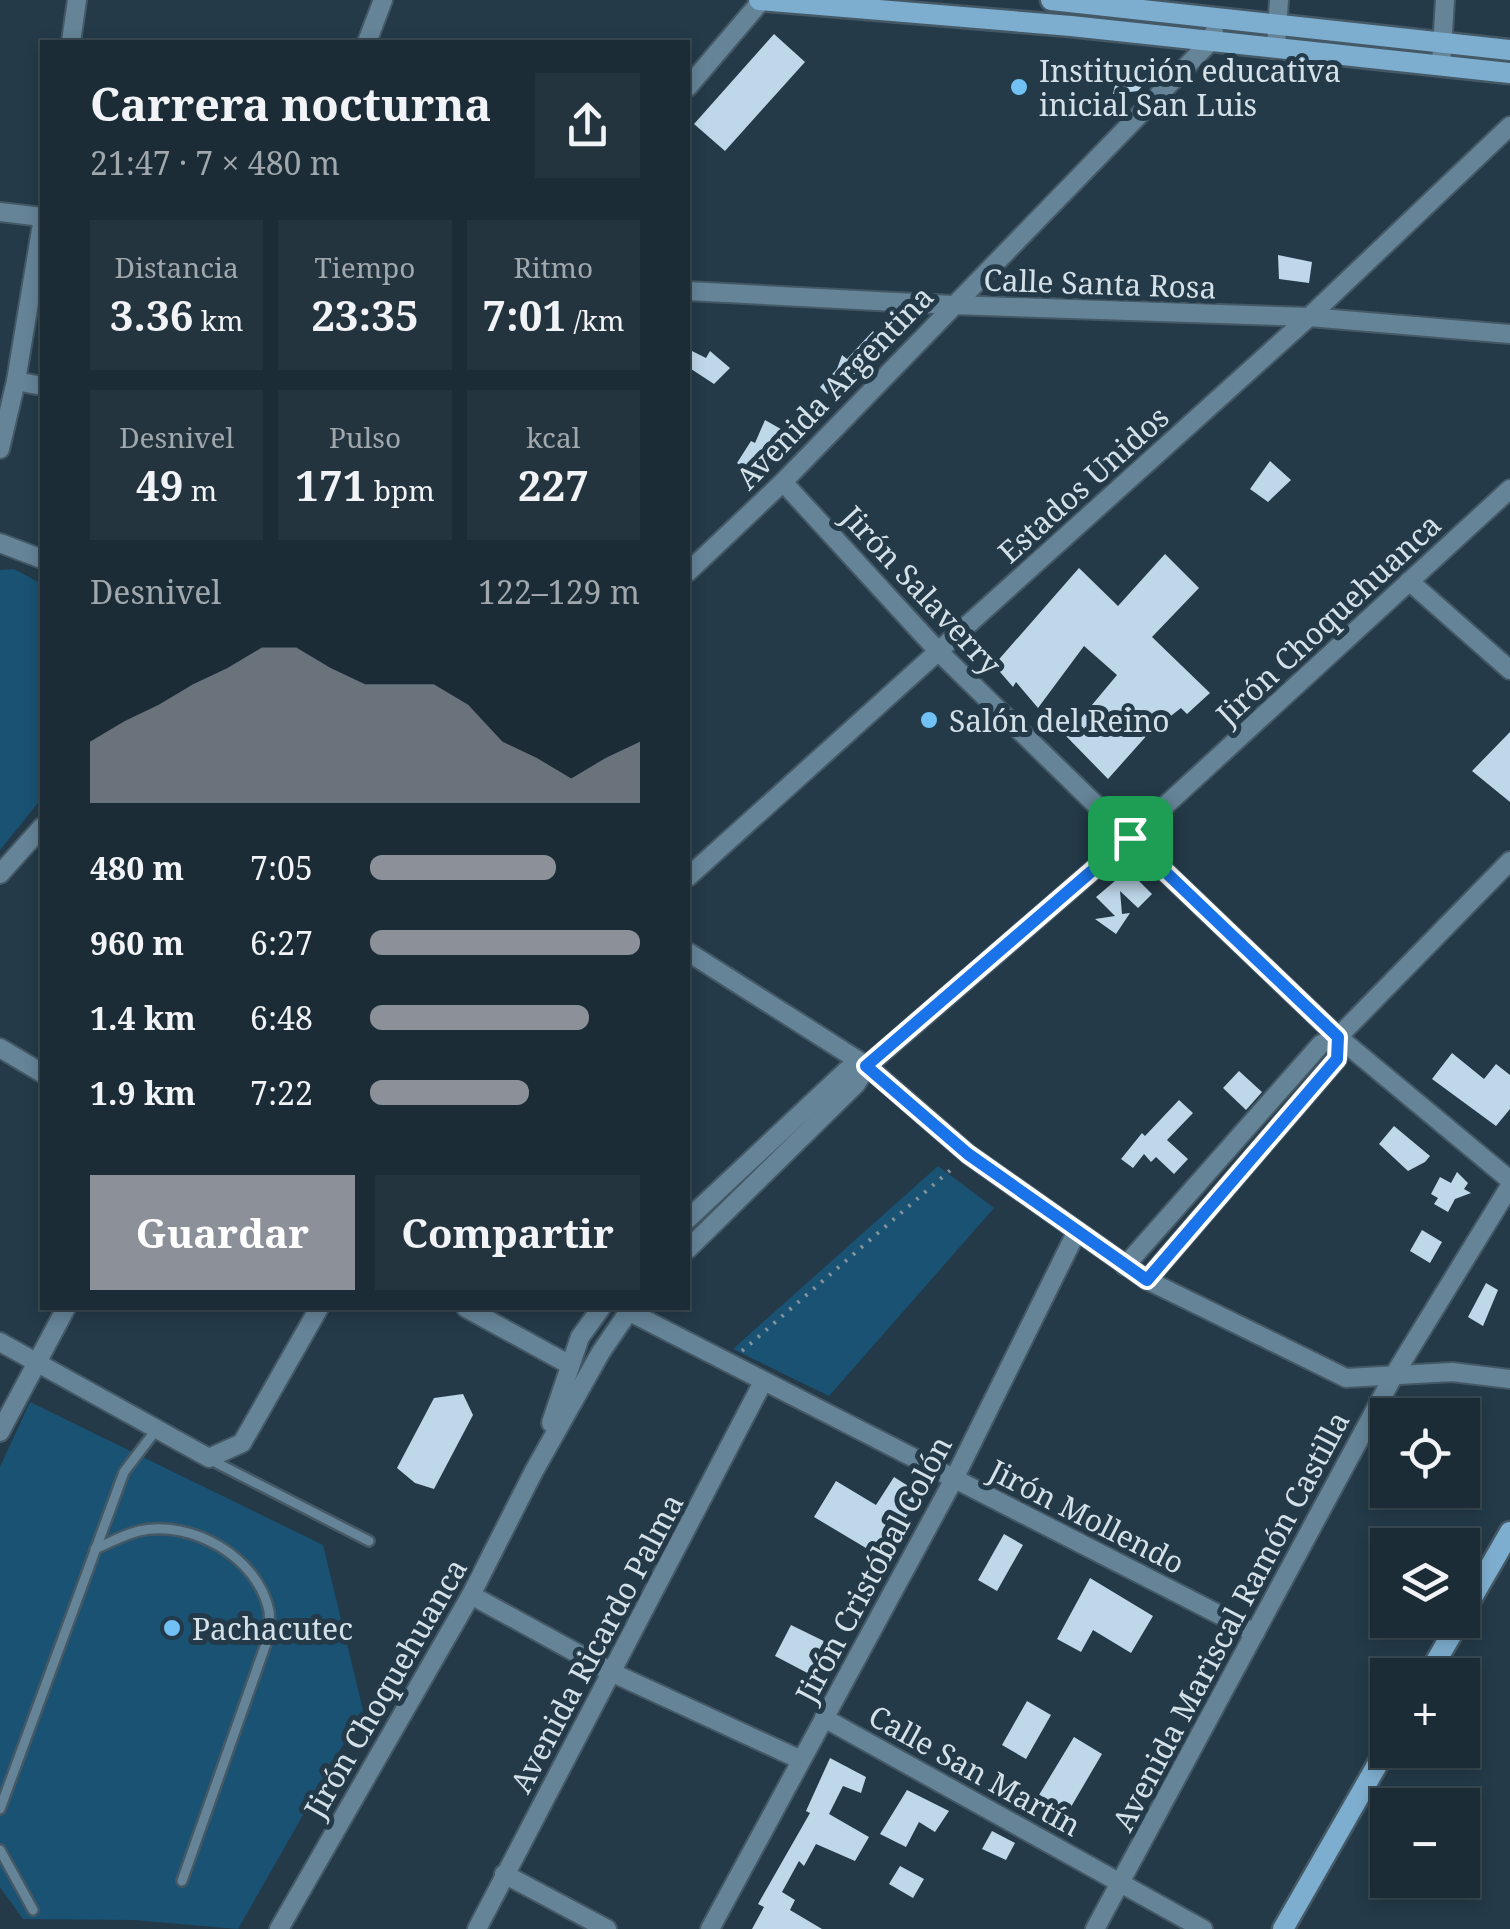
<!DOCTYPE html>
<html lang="es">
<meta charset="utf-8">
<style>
body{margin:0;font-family:"Noto Serif",serif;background:#24343e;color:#f1f3f6;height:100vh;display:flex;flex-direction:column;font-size:38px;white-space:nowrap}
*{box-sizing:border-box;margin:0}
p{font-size:32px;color:#a0a7ad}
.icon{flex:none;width:55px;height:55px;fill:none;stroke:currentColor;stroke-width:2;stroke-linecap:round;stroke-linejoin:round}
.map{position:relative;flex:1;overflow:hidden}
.drawer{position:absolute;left:40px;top:40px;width:650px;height:1270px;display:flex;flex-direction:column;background:#1b2c36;border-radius:0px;box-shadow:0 5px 15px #0003,0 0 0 2px #394851}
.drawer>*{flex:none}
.tools{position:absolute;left:1370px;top:1398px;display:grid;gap:20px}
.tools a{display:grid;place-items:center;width:110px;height:110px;border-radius:0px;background:#1b2c36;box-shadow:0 5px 15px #0003,0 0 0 2px #394851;font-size:50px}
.pin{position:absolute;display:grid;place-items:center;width:85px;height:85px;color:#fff;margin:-42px;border-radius:20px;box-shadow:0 5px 15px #0006}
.round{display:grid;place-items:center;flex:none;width:105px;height:105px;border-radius:0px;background:#24343e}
.head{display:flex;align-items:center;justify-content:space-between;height:170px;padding:0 50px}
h1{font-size:45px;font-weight:700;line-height:75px}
.figures{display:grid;grid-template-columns:repeat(3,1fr);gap:15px;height:170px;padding:10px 50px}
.figures div{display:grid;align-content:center;border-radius:0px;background:#24343e;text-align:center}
.figures b{font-size:42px;font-weight:700}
.figures small{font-size:28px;font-weight:400}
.figures p{font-size:28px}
.chart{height:280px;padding:20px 50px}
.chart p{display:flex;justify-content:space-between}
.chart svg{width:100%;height:180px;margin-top:10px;fill:#8c9099;opacity:.7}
.button{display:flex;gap:20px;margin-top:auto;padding:20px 50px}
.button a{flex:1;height:115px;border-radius:0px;background:#8c9099;color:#fff;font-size:40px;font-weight:700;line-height:115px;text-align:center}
.button a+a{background:#24343e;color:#f1f3f6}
ul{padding:0 50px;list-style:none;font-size:32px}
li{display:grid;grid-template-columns:160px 120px 1fr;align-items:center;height:75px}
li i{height:25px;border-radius:12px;background:#8c9099}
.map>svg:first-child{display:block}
.green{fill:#195273}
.building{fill:#bed7e9}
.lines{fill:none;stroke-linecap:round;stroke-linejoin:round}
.lane-casing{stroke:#445865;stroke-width:14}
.street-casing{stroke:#445865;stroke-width:22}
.secondary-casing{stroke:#445865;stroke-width:25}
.path{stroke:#83949f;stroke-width:4;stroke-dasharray:2.5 8;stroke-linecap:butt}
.lane{stroke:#658498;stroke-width:9}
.street{stroke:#658498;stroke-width:18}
.secondary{stroke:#7eaecf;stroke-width:20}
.route-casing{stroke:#fff;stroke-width:20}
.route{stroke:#1a73e8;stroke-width:12}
.poi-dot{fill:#71c1f4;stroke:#243a48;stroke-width:4}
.labels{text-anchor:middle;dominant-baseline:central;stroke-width:10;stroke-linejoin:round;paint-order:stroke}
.poi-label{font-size:30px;fill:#d4e1e9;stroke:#243a48;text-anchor:start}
.street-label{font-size:30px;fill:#d4e1e9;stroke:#243a48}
</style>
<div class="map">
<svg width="1510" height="1929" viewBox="0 0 1510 1929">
<rect width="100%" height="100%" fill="#243a48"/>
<g class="green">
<polygon points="14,569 42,584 42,798 0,850 0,570"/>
<polygon points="938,1166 994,1208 829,1396 733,1349"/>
<polygon points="30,1402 323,1545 363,1710 238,1929 134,1920 23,1919 0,1887 0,1467"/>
</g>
<g class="building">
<polygon points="774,34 805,62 725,151 694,124"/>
<polygon points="1120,62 1159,66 1138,91 1113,94"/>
<polygon points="1278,255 1312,262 1309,283 1279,279"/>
<polygon points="873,331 886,345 858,368 863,371 852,382 846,377 827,394 820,387 837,369 842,355 847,359"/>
<polygon points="688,349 706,358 710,351 730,368 714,384 688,367"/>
<polygon points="765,420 795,437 758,478 737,463 751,441 755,443"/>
<polygon points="1270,461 1291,480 1268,502 1250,489"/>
<polygon points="1165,554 1199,588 1152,637 1210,693 1187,714 1181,708 1149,733 1108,779 1066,736 1117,675 1084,646 1038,708 1016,682 1013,687 994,665 1079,568 1118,606"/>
<polygon points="1510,732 1510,802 1472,771"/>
<polygon points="1128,870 1152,894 1138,908 1120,891 1122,914 1130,913 1116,934 1095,919 1115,916 1096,897"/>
<polygon points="1452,1053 1484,1079 1496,1064 1510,1075 1510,1109 1496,1126 1432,1079"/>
<polygon points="1239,1071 1262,1092 1246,1110 1223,1088"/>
<polygon points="1179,1100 1193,1113 1167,1140 1188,1159 1174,1174 1156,1157 1151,1162 1144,1154 1133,1168 1121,1159 1142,1133 1145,1136"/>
<polygon points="1394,1126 1430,1156 1425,1162 1408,1171 1379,1144"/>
<polygon points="1457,1172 1468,1183 1464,1189 1471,1193 1455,1199 1448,1212 1434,1204 1438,1198 1431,1194 1440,1177 1451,1183"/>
<polygon points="1422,1230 1442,1242 1430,1263 1410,1251"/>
<polygon points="1486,1283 1498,1290 1483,1326 1468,1317"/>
<polygon points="463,1394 473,1415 434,1489 415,1483 397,1468 434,1398"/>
<polygon points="894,1477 921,1494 881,1557 814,1517 836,1481 876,1505"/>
<polygon points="1004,1534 1023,1545 997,1591 978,1580"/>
<polygon points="1090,1578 1153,1616 1131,1653 1093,1630 1081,1652 1057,1639"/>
<polygon points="791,1625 832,1645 815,1677 775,1656"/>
<polygon points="1027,1701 1051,1715 1026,1759 1002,1745"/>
<polygon points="1074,1737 1102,1754 1068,1812 1039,1795"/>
<polygon points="830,1758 866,1777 861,1793 843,1786 829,1814 869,1837 855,1861 816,1844 804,1866 799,1861 782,1892 795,1900 790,1910 822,1929 752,1929 764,1907 758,1904 810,1813 806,1811"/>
<polygon points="907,1790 949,1811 935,1832 919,1822 906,1847 880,1834"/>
<polygon points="992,1831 1015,1843 1006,1860 982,1849"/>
<polygon points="900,1866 924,1879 913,1898 889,1884"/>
</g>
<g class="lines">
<defs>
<g id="lane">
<polyline points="211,1460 369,1541"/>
<path d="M95,1549C109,1543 125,1534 139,1531C191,1519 258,1557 269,1611C270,1618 269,1627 269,1635L182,1881"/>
<polyline points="0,1809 124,1472 156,1430"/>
<polyline points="0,1850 33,1910"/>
</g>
<g id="street">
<polyline points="71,42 77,0"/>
<polyline points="367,42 383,0"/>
<polyline points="1276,47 1279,0"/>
<polyline points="1441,64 1445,0"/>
<polyline points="688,87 762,0"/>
<polyline points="0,212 42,217"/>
<polyline points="688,291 953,305 1309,317 1510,334"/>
<polyline points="16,381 42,386"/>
<polyline points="0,449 16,381 42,224"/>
<polyline points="783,482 938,651 1130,838 1338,1037 1510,1180"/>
<polyline points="0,543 42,559"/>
<polyline points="688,572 783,482 1211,41 1214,32"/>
<polyline points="1409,581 1510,670"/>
<polyline points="0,874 42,827"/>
<polyline points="688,877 1309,317 1510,126"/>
<polyline points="688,952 867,1066 968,1154 1147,1280 1346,1378 1452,1372 1510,1379"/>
<polyline points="0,1048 42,1073"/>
<polyline points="688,1219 847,1070 867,1066"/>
<polyline points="688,1249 856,1084 867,1066 1130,838 1510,489"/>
<polyline points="1125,1266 1321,1044 1338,1037 1510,861"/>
<polyline points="1147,1280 1337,1059 1338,1037"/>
<polyline points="466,1308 570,1365"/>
<polyline points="628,1311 1255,1633"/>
<polyline points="0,1342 209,1458 242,1443 319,1308"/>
<polyline points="551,1423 580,1337 601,1308"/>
<polyline points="0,1432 66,1308"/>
<polyline points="471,1595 613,1673 801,1760"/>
<polyline points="824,1718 1203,1929"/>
<polyline points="504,1874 607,1929"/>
<polyline points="279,1929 471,1595 534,1471 601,1352 631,1308"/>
<polyline points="477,1929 763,1382"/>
<polyline points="710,1929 954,1479 1077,1231"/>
<polyline points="1095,1929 1394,1375 1510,1186"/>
</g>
<g id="secondary">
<polyline points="759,0 1071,26 1510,73"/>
<polyline points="1051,0 1510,50"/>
<polyline points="1462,1615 1510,1532"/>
<polyline points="1428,1675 1460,1620"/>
<polyline points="1283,1929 1388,1746"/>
</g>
</defs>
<use href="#lane" class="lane-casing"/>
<use href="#street" class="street-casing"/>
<use href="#secondary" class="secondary-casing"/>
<polyline class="path" points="742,1351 954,1167"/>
<use href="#lane" class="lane"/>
<use href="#street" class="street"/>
<use href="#secondary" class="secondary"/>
</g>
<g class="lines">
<defs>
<polygon id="route" points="1130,838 1338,1037 1337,1059 1147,1280 968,1154 866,1066"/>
</defs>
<use href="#route" class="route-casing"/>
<use href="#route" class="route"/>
</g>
<g class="poi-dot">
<circle cx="1019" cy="87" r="10"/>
<circle cx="929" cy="720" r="10"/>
<circle cx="172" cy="1628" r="10"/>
</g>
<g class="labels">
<g class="poi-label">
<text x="1039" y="70">Institución educativa<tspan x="1039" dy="34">inicial San Luis</tspan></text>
<text x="949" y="720">Salón del Reino</text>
<text x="192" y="1628">Pachacutec</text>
</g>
<g class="street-label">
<text transform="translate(1100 283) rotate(2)">Calle Santa Rosa</text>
<text transform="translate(834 387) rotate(-46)">Avenida Argentina</text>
<text transform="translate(1083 484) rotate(-42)">Estados Unidos</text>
<text transform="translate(922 590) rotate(47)">Jirón Salaverry</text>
<text transform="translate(1328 619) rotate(-43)">Jirón Choquehuanca</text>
<text transform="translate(1087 1516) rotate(27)">Jirón Mollendo</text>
<text transform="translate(873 1569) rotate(-62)">Jirón Cristóbal Colón</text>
<text transform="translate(1230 1621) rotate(-62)">Avenida Mariscal Ramón Castilla</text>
<text transform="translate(596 1643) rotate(-62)">Avenida Ricardo Palma</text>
<text transform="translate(385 1688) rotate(-60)">Jirón Choquehuanca</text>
<text transform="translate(975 1770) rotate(29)">Calle San Martín</text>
</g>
</g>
</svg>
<div class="tools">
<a><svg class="icon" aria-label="locate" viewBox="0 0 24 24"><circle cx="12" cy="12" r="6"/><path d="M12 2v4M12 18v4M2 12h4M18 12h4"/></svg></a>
<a><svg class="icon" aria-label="layers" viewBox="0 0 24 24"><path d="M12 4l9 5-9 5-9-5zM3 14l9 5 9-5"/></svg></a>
<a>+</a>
<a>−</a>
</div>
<div class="pin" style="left:1130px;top:838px;background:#1e9e55"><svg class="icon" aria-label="arrive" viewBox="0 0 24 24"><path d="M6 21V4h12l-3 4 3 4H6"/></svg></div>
<section class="drawer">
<div class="head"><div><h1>Carrera nocturna</h1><p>21:47 · 7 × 480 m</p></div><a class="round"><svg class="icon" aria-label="share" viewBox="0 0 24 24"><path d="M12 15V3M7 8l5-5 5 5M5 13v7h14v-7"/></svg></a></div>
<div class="figures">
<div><p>Distancia</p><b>3.36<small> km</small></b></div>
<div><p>Tiempo</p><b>23:35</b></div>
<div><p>Ritmo</p><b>7:01<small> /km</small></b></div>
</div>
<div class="figures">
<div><p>Desnivel</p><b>49<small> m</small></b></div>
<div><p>Pulso</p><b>171<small> bpm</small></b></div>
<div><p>kcal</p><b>227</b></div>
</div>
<div class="chart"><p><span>Desnivel</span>122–129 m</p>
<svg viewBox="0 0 160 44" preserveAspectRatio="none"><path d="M0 44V29L10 24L20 20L30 15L40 11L50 6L60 6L70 11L80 15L90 15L100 15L110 20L120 29L130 33L140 38L150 33L160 29V44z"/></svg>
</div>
<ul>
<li><b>480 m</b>7:05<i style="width:69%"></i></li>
<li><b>960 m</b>6:27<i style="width:100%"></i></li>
<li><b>1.4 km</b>6:48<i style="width:81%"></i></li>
<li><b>1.9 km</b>7:22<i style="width:59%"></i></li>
</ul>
<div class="button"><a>Guardar</a><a>Compartir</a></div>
</section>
</div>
